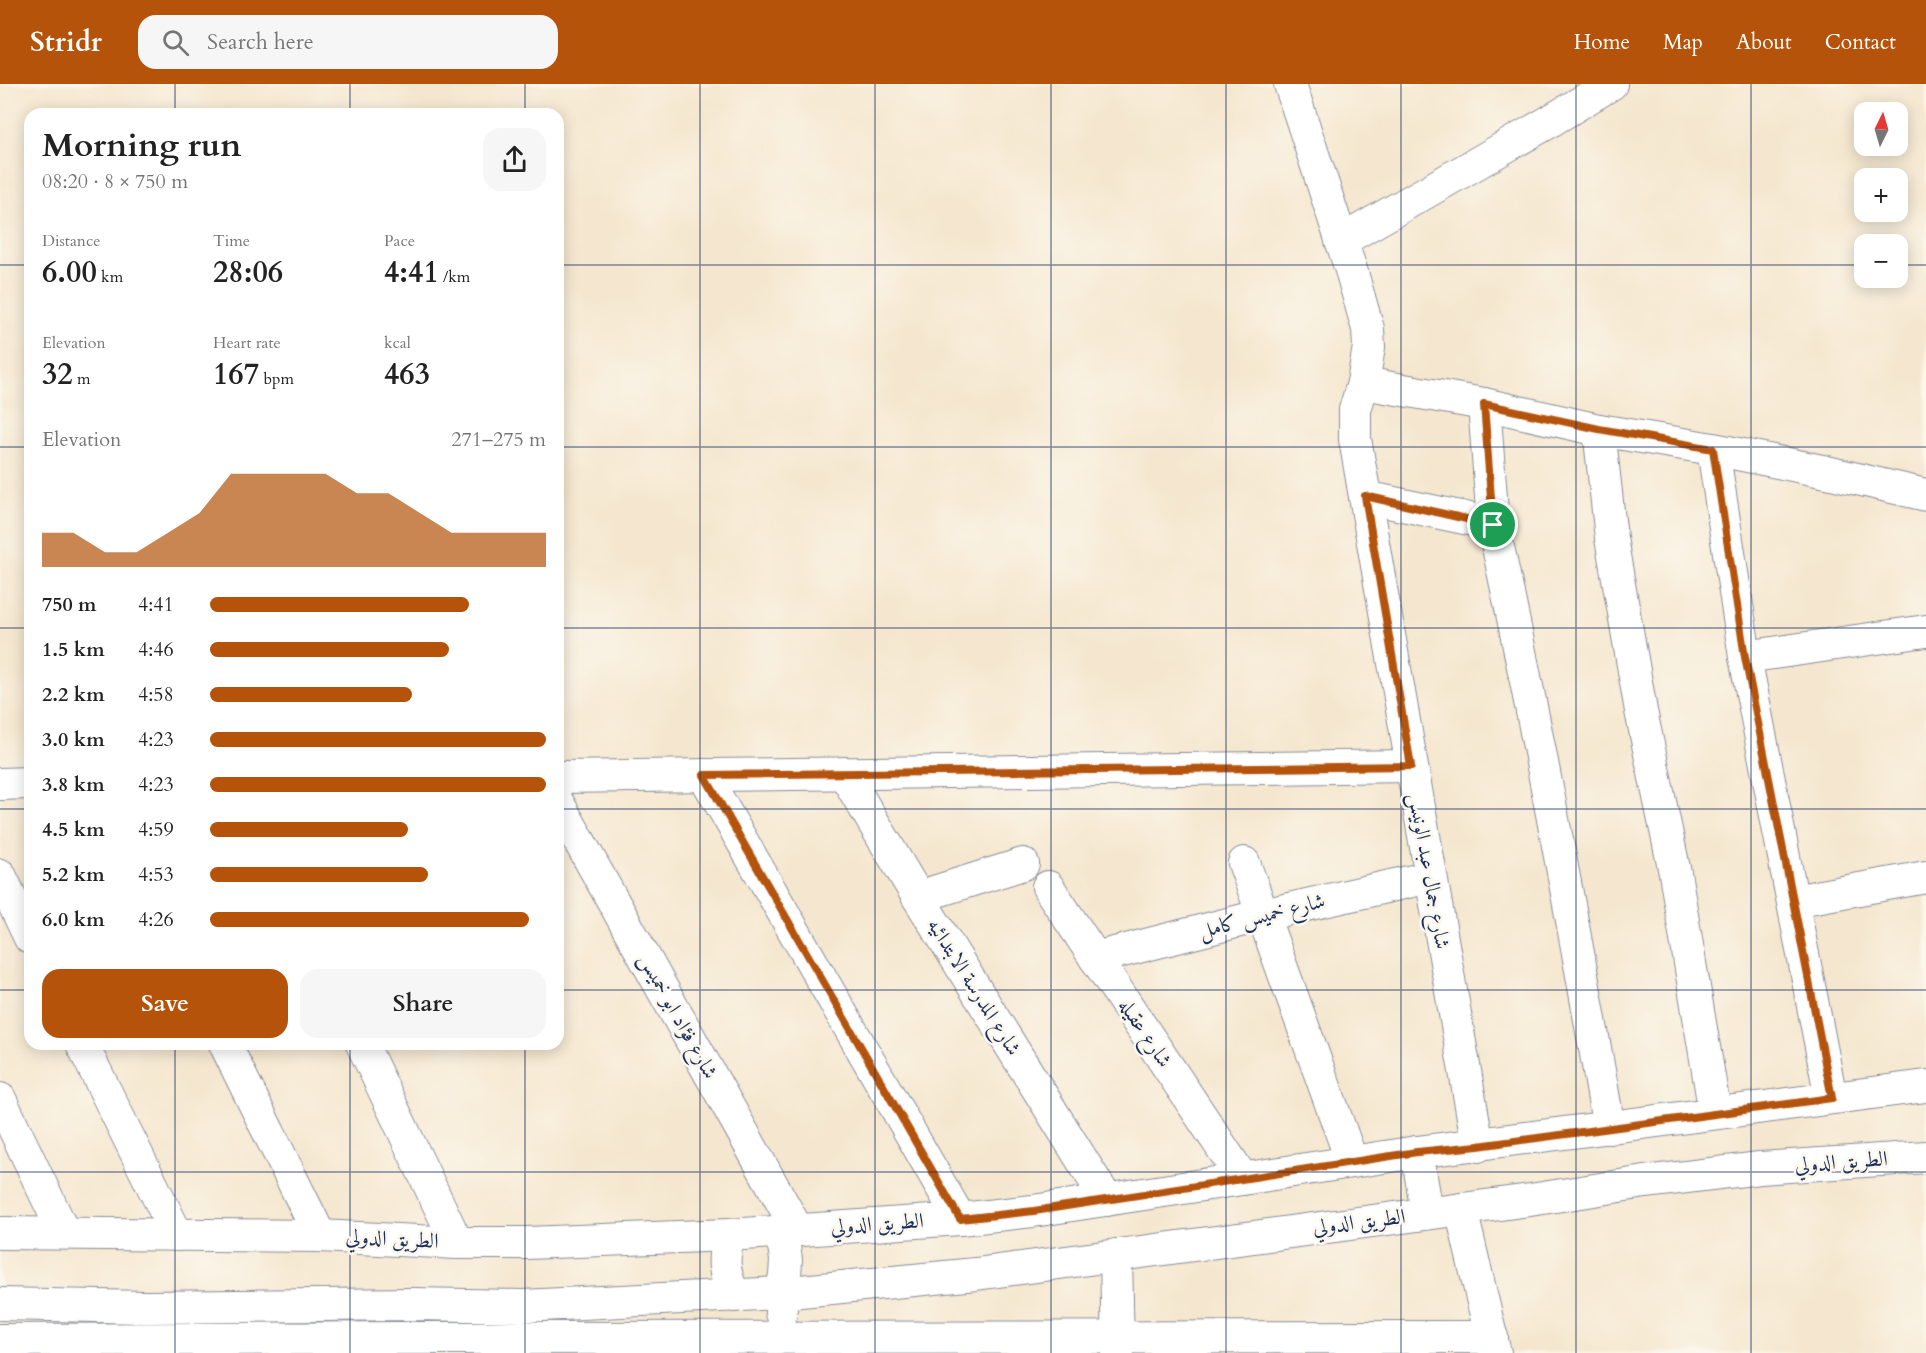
<!DOCTYPE html>
<meta charset="utf-8">
<style>
body{margin:0;font-family:Cardo,Amiri,serif;background:#f6f6f6;color:#222;height:100vh;display:flex;flex-direction:column;font-size:22px;white-space:nowrap}
*{box-sizing:border-box;margin:0}
p{font-size:20px;color:#767676}
.icon{flex:none;width:33px;height:33px;fill:none;stroke:currentColor;stroke-width:2;stroke-linecap:round;stroke-linejoin:round}
.map{position:relative;flex:1;overflow:hidden}
.side{position:absolute;left:24px;top:24px;width:540px;height:942px;display:flex;flex-direction:column;background:#fff;border-radius:18px;box-shadow:0 3px 15px #0003}
.side>*{flex:none}
.needle{width:39px;rotate:5deg}
.buttons{position:absolute;left:1854px;top:18px;display:grid;gap:12px}
.buttons a{display:grid;place-items:center;width:54px;height:54px;border-radius:12px;background:#fff;box-shadow:0 3px 15px #0003;font-size:30px}
.pin{position:absolute;display:grid;place-items:center;width:51px;height:51px;color:#fff;margin:-26px;border:3px solid #fff;border-radius:50%;box-shadow:0 2px 6px #0007}
.round{display:grid;place-items:center;flex:none;width:63px;height:63px;border-radius:18px;background:#f6f6f6}
.summary{display:flex;align-items:center;justify-content:space-between;height:102px;padding:0 18px}
h1{font-size:33px;font-weight:600;line-height:45px}
.figures{display:grid;grid-template-columns:repeat(3,1fr);gap:9px;height:102px;padding:6px 18px}
.figures div{display:grid;align-content:center}
.figures b{font-size:30px;font-weight:600}
.figures small{font-size:16px;font-weight:400}
.figures p{font-size:16px}
.chart{height:168px;padding:12px 18px}
.chart p{display:flex;justify-content:space-between}
.chart svg{width:100%;height:108px;margin-top:6px;fill:#b45309;opacity:.7}
.button{display:flex;gap:12px;margin-top:auto;padding:12px 18px}
.button a{flex:1;height:69px;border-radius:18px;background:#b45309;color:#fff;font-size:24px;font-weight:600;line-height:69px;text-align:center}
.button a+a{background:#f6f6f6;color:#222}
ul{padding:0 18px;list-style:none;font-size:20px}
li{display:grid;grid-template-columns:96px 72px 1fr;align-items:center;height:45px}
li i{height:15px;border-radius:8px;background:#b45309}
header{display:flex;align-items:center;gap:36px;box-sizing:border-box;height:84px;padding:0 30px;background:#b45309;color:#fff}
header strong{font-size:28px}
nav{display:flex;gap:33px;margin-inline-start:auto;font-size:21px}
.search{width:420px;height:54px;background:#f6f6f6;display:flex;align-items:center;gap:15px;box-sizing:border-box;padding:0 21px;border-radius:18px;color:#767676;font-size:22px}
.map>svg:first-child{display:block}
.lines{fill:none;stroke-linecap:round;stroke-linejoin:round}
.minor-casing{stroke:#888b96;stroke-width:34}
.minor{stroke:#fff;stroke-width:32}
.route-casing{stroke:#fff;stroke-width:12}
.route{stroke:#b45309;stroke-width:8}
.grid{fill:none;stroke:#1b2f5e;stroke-width:1.5;stroke-opacity:0.55}
.labels{text-anchor:middle;dominant-baseline:central;stroke-width:5;stroke-linejoin:round;paint-order:stroke}
.street-label{font-size:21px;fill:#1b2f5e;stroke:#fbf7ec}
</style>
<header>
<strong>Stridr</strong>
<div class="search"><svg class="icon" aria-label="search" viewBox="0 0 24 24"><circle cx="10" cy="10" r="6"/><path d="M15 15l6 6"/></svg>Search here</div>
<nav><a>Home</a><a>Map</a><a>About</a><a>Contact</a></nav>
</header>
<div class="map">
<svg width="1926" height="1269" viewBox="0 0 1926 1269">
<rect width="100%" height="100%" fill="#fbf7ec"/>
<filter id="ink" filterUnits="userSpaceOnUse"><feTurbulence type="fractalNoise" baseFrequency=".0167" numOctaves="2"/><feDisplacementMap in="SourceGraphic" scale="12" xChannelSelector="R" yChannelSelector="G"/><feConvolveMatrix kernelMatrix="1 2 1 2 8 2 1 2 1" color-interpolation-filters="sRGB"/></filter>
<filter id="wash" filterUnits="userSpaceOnUse"><feTurbulence type="fractalNoise" baseFrequency=".008" numOctaves="4" result="noise"/><feDisplacementMap in="SourceGraphic" scale="24" xChannelSelector="R" yChannelSelector="G"/><feGaussianBlur stdDeviation="1.35" result="paint"/><feColorMatrix in="noise" values="0 0 0 0 0 0 0 0 0 0 0 0 0 0 0 0 0 1.4 0 .05"/><feComposite in="paint" operator="in"/></filter>
<g filter="url(#wash)">
<rect width="100%" height="100%" fill="#f5e7cf"/>
</g>
<g filter="url(#ink)">
<g class="lines">
<defs>
<g id="minor">
<polyline points="1290,0 1352,189 1368,245 1369,263 1363,299 1355,326 1355,355 1478,1062"/>
<polyline points="1341,157 1547,39 1611,0"/>
<polyline points="1363,299 1484,320 1599,346 1713,365 1827,388 1926,411"/>
<polyline points="1599,346 1611,454 1641,627 1675,789 1715,1029"/>
<polyline points="1713,365 1745,573 1831,1014"/>
<polyline points="1365,413 1493,440 1484,320"/>
<path d="M1493,440C1537,641 1574,842 1609,1044"/>
<polyline points="1745,573 1926,547"/>
<polyline points="844,689 918,813 1107,1116"/>
<polyline points="704,691 960,1135"/>
<polyline points="558,693 1411,682"/>
<polyline points="0,700 30,699"/>
<polyline points="558,719 797,1145"/>
<polyline points="1244,779 1352,1078"/>
<polyline points="0,791 30,854"/>
<polyline points="1048,803 1243,1095"/>
<polyline points="918,813 1023,780"/>
<polyline points="1793,817 1926,793"/>
<polyline points="1095,874 1263,831 1430,793"/>
<polyline points="82,960 177,1151"/>
<polyline points="225,960 320,1152"/>
<polyline points="362,960 457,1159"/>
<polyline points="0,1015 64,1149"/>
<polyline points="1417,1068 1427,1129"/>
<polyline points="1461,1125 1495,1269"/>
<polyline points="777,1148 784,1162 786,1176 785,1192 780,1209 781,1229"/>
<polyline points="0,1149 320,1152 457,1159 527,1159 729,1151 960,1135 1033,1127 1417,1068 1926,1002"/>
<path d="M729,1151C722,1174 723,1190 735,1212"/>
<polyline points="1116,1171 1118,1269"/>
<polyline points="0,1220 146,1223 415,1220 522,1222 780,1209 976,1190 1530,1116 1645,1098 1760,1084 1926,1073"/>
<polyline points="0,1256 415,1254 1492,1253"/>
</g>
</defs>
<use href="#minor" class="minor-casing"/>
<use href="#minor" class="minor"/>
</g>
</g>
<g class="lines" filter="url(#ink)">
<defs>
<polygon id="route" points="1484,320 1599,345 1713,365 1745,573 1832,1014 1478,1062 1417,1068 1034,1127 960,1135 704,691 1411,682 1365,412 1493,441"/>
</defs>
<use href="#route" class="route-casing"/>
<use href="#route" class="route"/>
</g>
<path class="grid" d="M175,0V30M350,0V30M525,0V30M700,0V1269M875,0V1269M1051,0V1269M1226,0V1269M1401,0V1269M1576,0V1269M1751,0V1269M0,181H30M558,181H1864M1898,181H1926M0,363H30M558,363H1926M0,544H30M558,544H1926M0,725H30M558,725H1926M0,906H30M558,906H1926M175,960V1269M350,960V1269M525,960V1269M0,1088H1926"/>
<g class="labels">
<g class="street-label">
<text transform="translate(1429 787) rotate(80)">شارع جمال عبد الونيس</text>
<text transform="translate(1262 832) rotate(-14)">شارع خميس كامل</text>
<text transform="translate(974 903) rotate(58)">شارع المدرسة الابتدائيه</text>
<text transform="translate(678 932) rotate(61)">شارع فؤاد ابو خميس</text>
<text transform="translate(1145 949) rotate(56)">شارع عقيله</text>
<text transform="translate(1841 1078) rotate(-4)">الطريق الدولي</text>
<text transform="translate(1359 1138) rotate(-7)">الطريق الدولي</text>
<text transform="translate(877 1140) rotate(-4)">الطريق الدولي</text>
<text transform="translate(392 1155) rotate(3)">الطريق الدولي</text>
</g>
</g>
</svg>
<div class="buttons">
<a><svg class="needle" viewBox="-14 -14 28 28"><path d="M0-13l5 13h-10z" fill="#e53935"/><path d="M0 13l5-13h-10z" fill="#767676"/></svg></a>
<a>+</a>
<a>−</a>
</div>
<div class="pin" style="left:1493px;top:441px;background:#1e9e55"><svg class="icon" aria-label="arrive" viewBox="0 0 24 24"><path d="M6 21V4h12l-3 4 3 4H6"/></svg></div>
<section class="side">
<div class="summary"><div><h1>Morning run</h1><p>08:20 · 8 × 750 m</p></div><a class="round"><svg class="icon" aria-label="share" viewBox="0 0 24 24"><path d="M12 15V3M7 8l5-5 5 5M5 13v7h14v-7"/></svg></a></div>
<div class="figures">
<div><p>Distance</p><b>6.00<small> km</small></b></div>
<div><p>Time</p><b>28:06</b></div>
<div><p>Pace</p><b>4:41<small> /km</small></b></div>
</div>
<div class="figures">
<div><p>Elevation</p><b>32<small> m</small></b></div>
<div><p>Heart rate</p><b>167<small> bpm</small></b></div>
<div><p>kcal</p><b>463</b></div>
</div>
<div class="chart"><p><span>Elevation</span>271–275 m</p>
<svg viewBox="0 0 160 44" preserveAspectRatio="none"><path d="M0 44V30L10 30L20 38L30 38L40 30L50 22L60 6L70 6L80 6L90 6L100 14L110 14L120 22L130 30L140 30L150 30L160 30V44z"/></svg>
</div>
<ul>
<li><b>750 m</b>4:41<i style="width:77%"></i></li>
<li><b>1.5 km</b>4:46<i style="width:71%"></i></li>
<li><b>2.2 km</b>4:58<i style="width:60%"></i></li>
<li><b>3.0 km</b>4:23<i style="width:100%"></i></li>
<li><b>3.8 km</b>4:23<i style="width:100%"></i></li>
<li><b>4.5 km</b>4:59<i style="width:59%"></i></li>
<li><b>5.2 km</b>4:53<i style="width:65%"></i></li>
<li><b>6.0 km</b>4:26<i style="width:95%"></i></li>
</ul>
<div class="button"><a>Save</a><a>Share</a></div>
</section>
</div>
